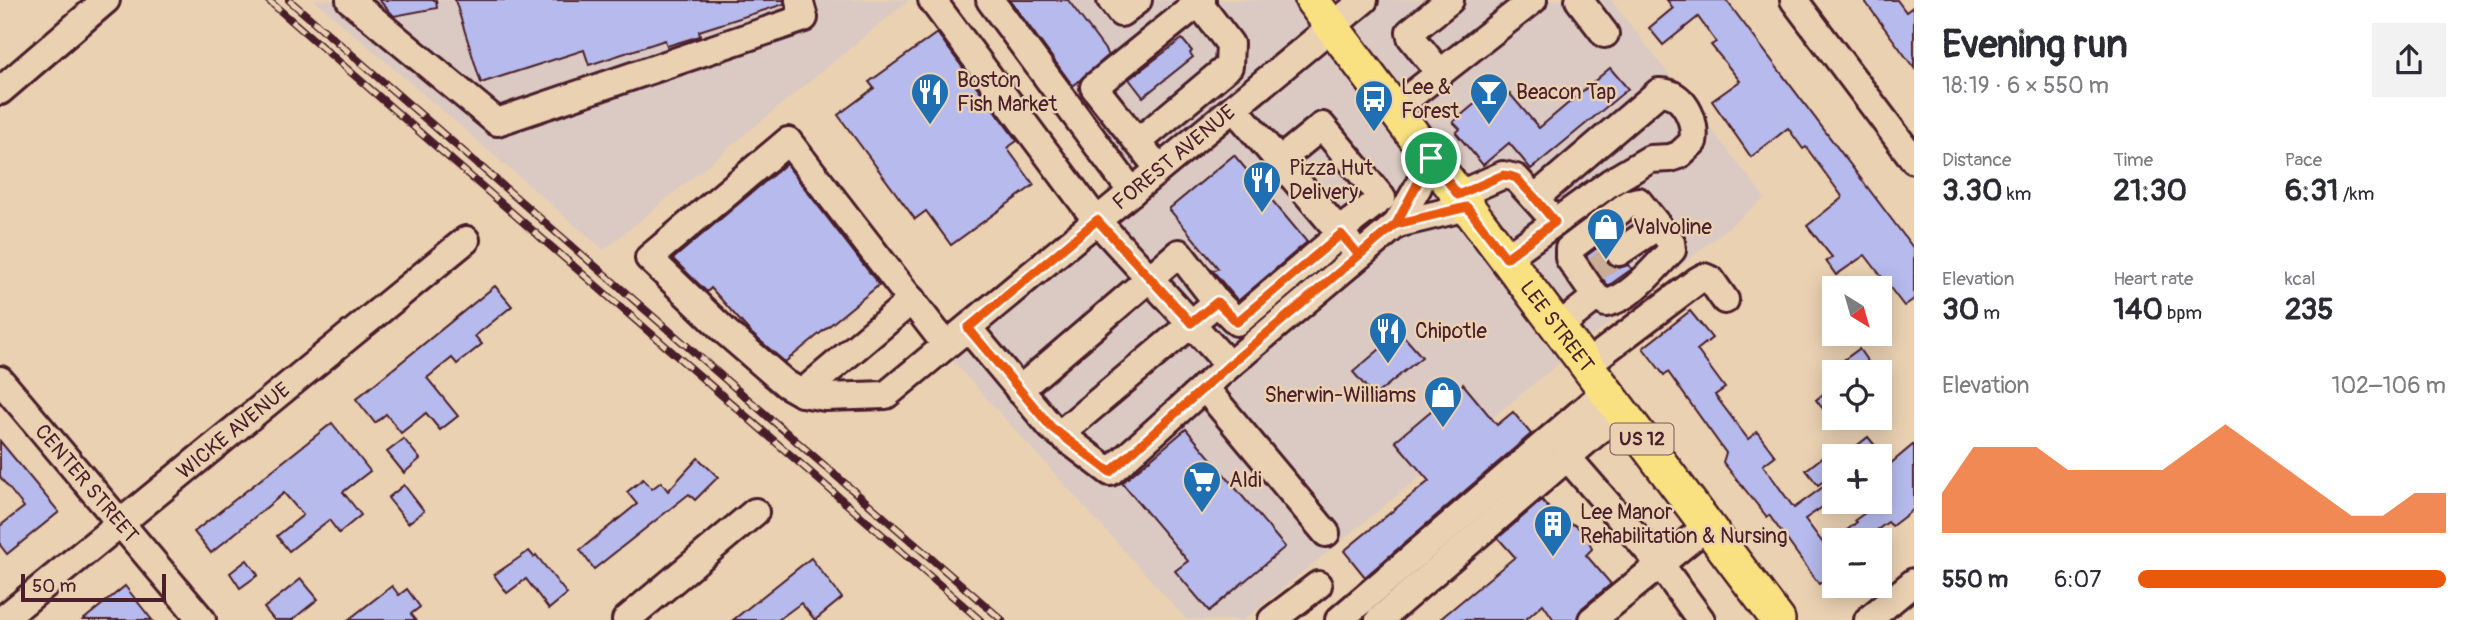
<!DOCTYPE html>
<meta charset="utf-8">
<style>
body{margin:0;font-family:Pangolin,sans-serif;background:#f2f2f3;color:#2b2b33;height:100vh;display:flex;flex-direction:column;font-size:26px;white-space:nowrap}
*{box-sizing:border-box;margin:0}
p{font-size:23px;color:#7c7c81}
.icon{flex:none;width:38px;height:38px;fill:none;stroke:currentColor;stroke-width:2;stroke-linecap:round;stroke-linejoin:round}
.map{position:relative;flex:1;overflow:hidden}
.drawer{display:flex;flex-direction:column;background:#fff;width:560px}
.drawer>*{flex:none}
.needle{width:46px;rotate:143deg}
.controls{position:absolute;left:1822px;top:276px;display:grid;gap:14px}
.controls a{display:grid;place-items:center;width:70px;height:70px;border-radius:0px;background:#fff;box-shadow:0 4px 18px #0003;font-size:35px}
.scale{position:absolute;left:21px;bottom:18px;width:145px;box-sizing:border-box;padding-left:7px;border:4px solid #4a1f2b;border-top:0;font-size:19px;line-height:24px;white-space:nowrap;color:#4a1f2b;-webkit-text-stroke:5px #ead1b2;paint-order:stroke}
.pin{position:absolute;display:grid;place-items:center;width:60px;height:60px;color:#fff;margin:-30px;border:4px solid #fff;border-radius:50%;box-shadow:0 2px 7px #0007}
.round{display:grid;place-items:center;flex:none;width:74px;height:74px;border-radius:0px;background:#f2f2f3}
.summary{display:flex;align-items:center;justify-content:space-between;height:119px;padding:0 28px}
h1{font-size:38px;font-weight:700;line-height:52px}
.figures{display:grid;grid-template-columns:repeat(3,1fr);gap:10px;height:119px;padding:7px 28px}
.figures div{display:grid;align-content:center}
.figures b{font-size:30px;font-weight:700}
.figures small{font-size:19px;font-weight:400}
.figures p{font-size:19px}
.chart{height:196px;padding:14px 28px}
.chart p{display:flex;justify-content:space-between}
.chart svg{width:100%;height:126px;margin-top:7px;fill:#ea580c;opacity:.7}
ul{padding:0 28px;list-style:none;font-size:23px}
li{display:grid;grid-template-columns:112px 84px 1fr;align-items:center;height:52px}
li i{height:18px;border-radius:9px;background:#ea580c}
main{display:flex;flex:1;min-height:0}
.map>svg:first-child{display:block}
.built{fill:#dacac3}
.building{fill:#b6baec;stroke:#4a1f2b;stroke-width:2}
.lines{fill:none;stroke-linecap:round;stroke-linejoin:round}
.minor-tunnel{stroke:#caad97;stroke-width:26;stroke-dasharray:26 13;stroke-linecap:butt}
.minor-casing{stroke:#4a1f2b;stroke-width:32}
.major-casing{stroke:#4a1f2b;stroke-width:38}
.minor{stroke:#ead1b2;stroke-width:26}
.major{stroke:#f9e181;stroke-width:33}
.rail-casing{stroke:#4a1f2b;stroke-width:8}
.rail{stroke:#ead1b2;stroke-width:5;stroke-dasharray:16;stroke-linecap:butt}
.route-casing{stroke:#fff;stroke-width:14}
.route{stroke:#ea580c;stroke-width:9}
.labels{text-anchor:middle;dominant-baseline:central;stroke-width:5;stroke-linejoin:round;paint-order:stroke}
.shield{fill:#ead1b2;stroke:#7a5454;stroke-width:2}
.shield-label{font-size:19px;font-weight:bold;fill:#4a1f2b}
.poi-label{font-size:21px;fill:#4a1f2b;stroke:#ead1b2;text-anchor:start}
.street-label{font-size:21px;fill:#4a1f2b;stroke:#ead1b2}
</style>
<main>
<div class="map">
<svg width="1914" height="620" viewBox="0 0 1914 620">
<rect width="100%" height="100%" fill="#ead1b2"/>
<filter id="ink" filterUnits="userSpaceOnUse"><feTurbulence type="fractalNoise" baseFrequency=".0143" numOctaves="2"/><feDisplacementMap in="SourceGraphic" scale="14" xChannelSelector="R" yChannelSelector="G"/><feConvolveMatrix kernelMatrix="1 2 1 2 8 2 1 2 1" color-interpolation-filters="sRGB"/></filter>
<g filter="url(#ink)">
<g class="built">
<polygon points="314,0 909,0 604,250"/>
<polygon points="985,0 1611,0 1765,198 1590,338 1244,620 1187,620 932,338 1120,181"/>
</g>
<g class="building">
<polygon points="379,0 436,0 437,8 394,16"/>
<polygon points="455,0 784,0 784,4 699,31 700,36 667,46 665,40 589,65 584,50 481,83"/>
<polygon points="1010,0 1068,0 1109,55 1073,86"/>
<polygon points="1667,0 1726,0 1914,249 1914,299 1904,306 1865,255 1836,275 1826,261 1832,257 1807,226 1842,198 1841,195 1806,147 1803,149 1788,128 1751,157 1712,101 1740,81 1711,45 1716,42 1698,17 1663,45 1649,28 1673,8"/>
<polygon points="1864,0 1897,0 1906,12 1914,6 1914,68"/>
<polygon points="937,33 1017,141 1007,148 1034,185 951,245 926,211 915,219 838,115 874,88 869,82"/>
<polygon points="1182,39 1192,51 1190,53 1193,57 1143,97 1129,79"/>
<polygon points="1610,68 1628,89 1531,169 1509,143 1483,165 1456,133 1460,129 1453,122 1477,102 1483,109 1490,103 1494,107 1510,94 1539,128"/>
<polygon points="1234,155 1307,242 1238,301 1213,271 1218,268 1169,209"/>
<polygon points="786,164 879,285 785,362 751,333 711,288 707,292 673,259"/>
<polygon points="1609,239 1603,252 1606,261 1611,266 1619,268 1628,265 1632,269 1608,286 1586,256"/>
<polygon points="495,286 512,306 475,336 482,344 457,364 452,358 427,378 458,416 440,430 426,413 401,433 386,414 375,423 356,399"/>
<polygon points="1690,311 1712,338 1697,350 1725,388 1715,395 1748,439 1757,432 1775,456 1763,465 1794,508 1834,479 1834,499 1805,519 1826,547 1857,522 1855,520 1880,502 1880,457 1861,457 1854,448 1868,437 1890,464 1914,444 1914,509 1892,526 1888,522 1862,541 1834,541 1834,572 1819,584 1769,515 1767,517 1723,462 1726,453 1668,372 1664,375 1643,348"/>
<polygon points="1400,332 1422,357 1374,396 1353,372"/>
<polygon points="1859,349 1871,366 1861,373 1826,373"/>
<polygon points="1463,384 1497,425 1513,412 1531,434 1365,577 1344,551 1429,481 1395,441"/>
<polygon points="1834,385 1834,423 1816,400"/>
<polygon points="332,423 370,471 343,492 361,515 339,533 329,520 289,551 277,536 303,515 284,493 211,553 194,532"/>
<polygon points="1186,429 1285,547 1209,611 1175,571 1188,561 1122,483"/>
<polygon points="404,439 420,459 404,473 387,452"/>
<polygon points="0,441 59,512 7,554 0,545 0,526 24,507 0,477"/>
<polygon points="1824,456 1834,473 1818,485 1806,470"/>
<polygon points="698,458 718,477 695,500 689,494 594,569 580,550 637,504 627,492 643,479 652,489 661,482 668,491"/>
<polygon points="404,485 424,511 408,523 388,498"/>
<polygon points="1542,500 1564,527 1573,524 1586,533 1592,549 1586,555 1611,584 1582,608 1577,620 1554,620 1543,604 1525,620 1439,620 1515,557 1498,538"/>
<polygon points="529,551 534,557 536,555 567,594 549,609 526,579 507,593 494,575"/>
<polygon points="811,558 842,598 815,620 801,603 778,620 733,620"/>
<polygon points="247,560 258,575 240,588 230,573"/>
<polygon points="301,579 318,599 292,620 274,620 264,608"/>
<polygon points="125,586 152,620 83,620"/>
<polygon points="392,586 399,595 407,589 420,607 411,614 416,620 348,620"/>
</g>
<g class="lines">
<polyline class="minor-tunnel" points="1594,270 1619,252"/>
<defs>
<g id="minor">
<polyline points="350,0 497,122 804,18 799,0"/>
<polyline points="932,0 1097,221 1219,354 1227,367 1110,472 1051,427 968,328"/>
<polyline points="990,0 1132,192"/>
<polyline points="1111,0 1121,13 1138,0"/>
<polyline points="1579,0 1605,34"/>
<polyline points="1794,0 1914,160"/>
<polyline points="1440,73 1411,37 1410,32 1450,0"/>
<polyline points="0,91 106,0"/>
<polyline points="1234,108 1349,243"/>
<polyline points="1394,109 1533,0"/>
<polyline points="1138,142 1229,66 1230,44 1198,2"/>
<polyline points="1279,161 1322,126 1382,198 1339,231"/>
<polyline points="1159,169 1094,87 1202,0"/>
<polyline points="1458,195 1503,175 1516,178 1545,210"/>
<polyline points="1397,224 1467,207"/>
<polyline points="1619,252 1658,226"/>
<path d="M1506,258L1611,182L1650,159L1670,158L1679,155L1693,142C1697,121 1683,91 1659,92L1535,198"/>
<polyline points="1217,302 1237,322 1341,234"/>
<path d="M1558,327L1596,297L1569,258V249L1630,203L1638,201L1671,242L1672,250C1654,268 1632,298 1606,303L1596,297"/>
<path id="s1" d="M946,345L788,141L649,258L727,333L786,384L802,393L825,397L886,395L1364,0"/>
<polyline points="1586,365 1697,281 1704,277 1711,280 1725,300"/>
<polyline points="1227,367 1397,224 1418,187 1431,158"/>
<path id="s2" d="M0,380L202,620"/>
<polyline points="1204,387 1326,533"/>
<polyline points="1019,390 1179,253 1217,302 1060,434"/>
<polyline points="802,393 912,300"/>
<polyline points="1567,457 1660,564 1701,620"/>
<path id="s3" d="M2,620L466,240"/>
<polyline points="626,620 755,512"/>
<polyline points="1272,620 1318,585"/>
<polyline points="1339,620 1606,391"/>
<polyline points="1379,620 1621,411"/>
<polyline points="1592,620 1707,526"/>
<polyline points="1868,620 1914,582"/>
</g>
<g id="major">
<path id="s4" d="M1312,0L1778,620"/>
</g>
</defs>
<use href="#minor" class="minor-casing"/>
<use href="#major" class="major-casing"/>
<use href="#minor" class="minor"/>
<use href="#major" class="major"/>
<defs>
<g id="rail">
<polyline points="268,0 980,620"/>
<polyline points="289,0 1002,620"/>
</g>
</defs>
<use href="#rail" class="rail-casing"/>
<use href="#rail" class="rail"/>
</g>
</g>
<g class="lines" filter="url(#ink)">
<defs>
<polyline id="route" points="1431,158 1396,224 1359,255 1341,234 1237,322 1217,302 1191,323 1097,220 968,328 1051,427 1110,472 1227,367 1396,224 1467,207 1506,258 1555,222 1535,198 1516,178 1510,176 1503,175 1458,195 1431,158"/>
</defs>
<use href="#route" class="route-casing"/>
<use href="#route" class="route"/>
</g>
<defs>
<symbol id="restaurant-pin" viewBox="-11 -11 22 30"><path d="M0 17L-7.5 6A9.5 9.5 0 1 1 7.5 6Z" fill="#1f6fb2" stroke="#ead1b2"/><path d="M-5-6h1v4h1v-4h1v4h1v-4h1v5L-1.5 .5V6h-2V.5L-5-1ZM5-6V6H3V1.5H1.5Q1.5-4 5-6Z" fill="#fff"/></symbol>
<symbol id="bar-pin" viewBox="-11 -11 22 30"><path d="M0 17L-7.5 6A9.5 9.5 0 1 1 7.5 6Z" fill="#1f6fb2" stroke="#ead1b2"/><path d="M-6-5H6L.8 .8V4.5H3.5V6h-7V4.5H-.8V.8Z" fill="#fff"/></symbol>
<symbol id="bus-pin" viewBox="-11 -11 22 30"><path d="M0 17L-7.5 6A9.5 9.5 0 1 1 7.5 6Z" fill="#1f6fb2" stroke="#ead1b2"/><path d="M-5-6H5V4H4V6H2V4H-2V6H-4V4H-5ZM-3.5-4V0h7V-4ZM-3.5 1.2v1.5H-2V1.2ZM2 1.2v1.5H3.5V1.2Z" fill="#fff"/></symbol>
<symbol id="shop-pin" viewBox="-11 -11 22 30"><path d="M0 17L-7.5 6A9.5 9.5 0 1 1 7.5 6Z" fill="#1f6fb2" stroke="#ead1b2"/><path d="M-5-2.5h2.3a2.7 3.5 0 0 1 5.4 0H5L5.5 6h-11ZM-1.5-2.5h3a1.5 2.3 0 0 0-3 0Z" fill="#fff"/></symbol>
<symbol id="supermarket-pin" viewBox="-11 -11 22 30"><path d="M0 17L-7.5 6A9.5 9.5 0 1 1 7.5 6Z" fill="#1f6fb2" stroke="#ead1b2"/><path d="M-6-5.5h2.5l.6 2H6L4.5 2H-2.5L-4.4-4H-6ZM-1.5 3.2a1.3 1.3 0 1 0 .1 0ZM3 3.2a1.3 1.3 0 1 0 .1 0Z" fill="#fff"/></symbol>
<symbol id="building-pin" viewBox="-11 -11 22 30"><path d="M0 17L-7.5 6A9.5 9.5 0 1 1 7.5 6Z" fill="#1f6fb2" stroke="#ead1b2"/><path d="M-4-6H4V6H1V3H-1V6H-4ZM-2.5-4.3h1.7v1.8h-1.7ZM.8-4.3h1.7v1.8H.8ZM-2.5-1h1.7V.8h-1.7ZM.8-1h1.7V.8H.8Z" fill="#fff"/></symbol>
</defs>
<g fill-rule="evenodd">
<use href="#restaurant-pin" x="908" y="70" width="44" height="60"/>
<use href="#bar-pin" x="1467" y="70" width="44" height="60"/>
<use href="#bus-pin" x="1352" y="77" width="44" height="60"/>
<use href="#restaurant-pin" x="1240" y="158" width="44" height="60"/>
<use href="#shop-pin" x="1584" y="205" width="44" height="60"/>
<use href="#restaurant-pin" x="1366" y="309" width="44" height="60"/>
<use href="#shop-pin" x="1421" y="373" width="44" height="60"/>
<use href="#supermarket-pin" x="1180" y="458" width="44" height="60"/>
<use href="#building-pin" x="1531" y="502" width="44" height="60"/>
</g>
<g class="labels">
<rect class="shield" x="1610.5" y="423.5" width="63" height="31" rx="5"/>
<g class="shield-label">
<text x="1642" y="439">US 12</text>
</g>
<g class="poi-label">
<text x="957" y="80">Boston<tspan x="957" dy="24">Fish Market</tspan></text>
<text x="1401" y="87">Lee &amp;<tspan x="1401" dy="24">Forest</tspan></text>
<text x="1516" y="92">Beacon Tap</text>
<text x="1289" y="168">Pizza Hut<tspan x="1289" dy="24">Delivery</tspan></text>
<text x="1633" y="227">Valvoline</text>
<text x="1415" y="331">Chipotle</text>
<text x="1416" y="395" text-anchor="end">Sherwin-Williams</text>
<text x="1229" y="480">Aldi</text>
<text x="1580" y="512">Lee Manor<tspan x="1580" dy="24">Rehabilitation &amp; Nursing</tspan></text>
</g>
<g class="street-label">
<text stroke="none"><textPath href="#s1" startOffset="1102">FOREST AVENUE</textPath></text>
<text stroke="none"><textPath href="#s4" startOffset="408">LEE STREET</textPath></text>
<text stroke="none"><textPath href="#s3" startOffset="299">WICKE AVENUE</textPath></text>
<text stroke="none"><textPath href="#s2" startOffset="135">CENTER STREET</textPath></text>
</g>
</g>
</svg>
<div class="controls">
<a><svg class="needle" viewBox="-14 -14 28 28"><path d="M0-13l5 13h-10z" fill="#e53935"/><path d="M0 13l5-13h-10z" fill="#7c7c81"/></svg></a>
<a><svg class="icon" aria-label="locate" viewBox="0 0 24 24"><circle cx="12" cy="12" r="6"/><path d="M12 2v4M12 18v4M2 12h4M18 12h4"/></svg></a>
<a>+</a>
<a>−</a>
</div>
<div class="scale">50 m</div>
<div class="pin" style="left:1431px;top:158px;background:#1e9e55"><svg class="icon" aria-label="arrive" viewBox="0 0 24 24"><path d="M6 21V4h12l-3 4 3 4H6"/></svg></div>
</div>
<section class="drawer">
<div class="summary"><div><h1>Evening run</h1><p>18:19 · 6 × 550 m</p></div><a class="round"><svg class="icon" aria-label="share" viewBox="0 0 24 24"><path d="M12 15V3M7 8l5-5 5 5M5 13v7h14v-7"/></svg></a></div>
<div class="figures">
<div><p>Distance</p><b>3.30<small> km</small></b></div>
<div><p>Time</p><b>21:30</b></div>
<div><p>Pace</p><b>6:31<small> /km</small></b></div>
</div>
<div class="figures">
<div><p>Elevation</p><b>30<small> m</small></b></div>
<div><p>Heart rate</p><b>140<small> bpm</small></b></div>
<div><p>kcal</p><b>235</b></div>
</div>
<div class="chart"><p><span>Elevation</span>102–106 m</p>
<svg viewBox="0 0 160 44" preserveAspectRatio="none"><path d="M0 44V30L10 14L20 14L30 14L40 22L50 22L60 22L70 22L80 14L90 6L100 14L110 22L120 30L130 38L140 38L150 30L160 30V44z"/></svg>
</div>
<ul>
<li><b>550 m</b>6:07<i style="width:100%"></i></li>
</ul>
</section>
</main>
